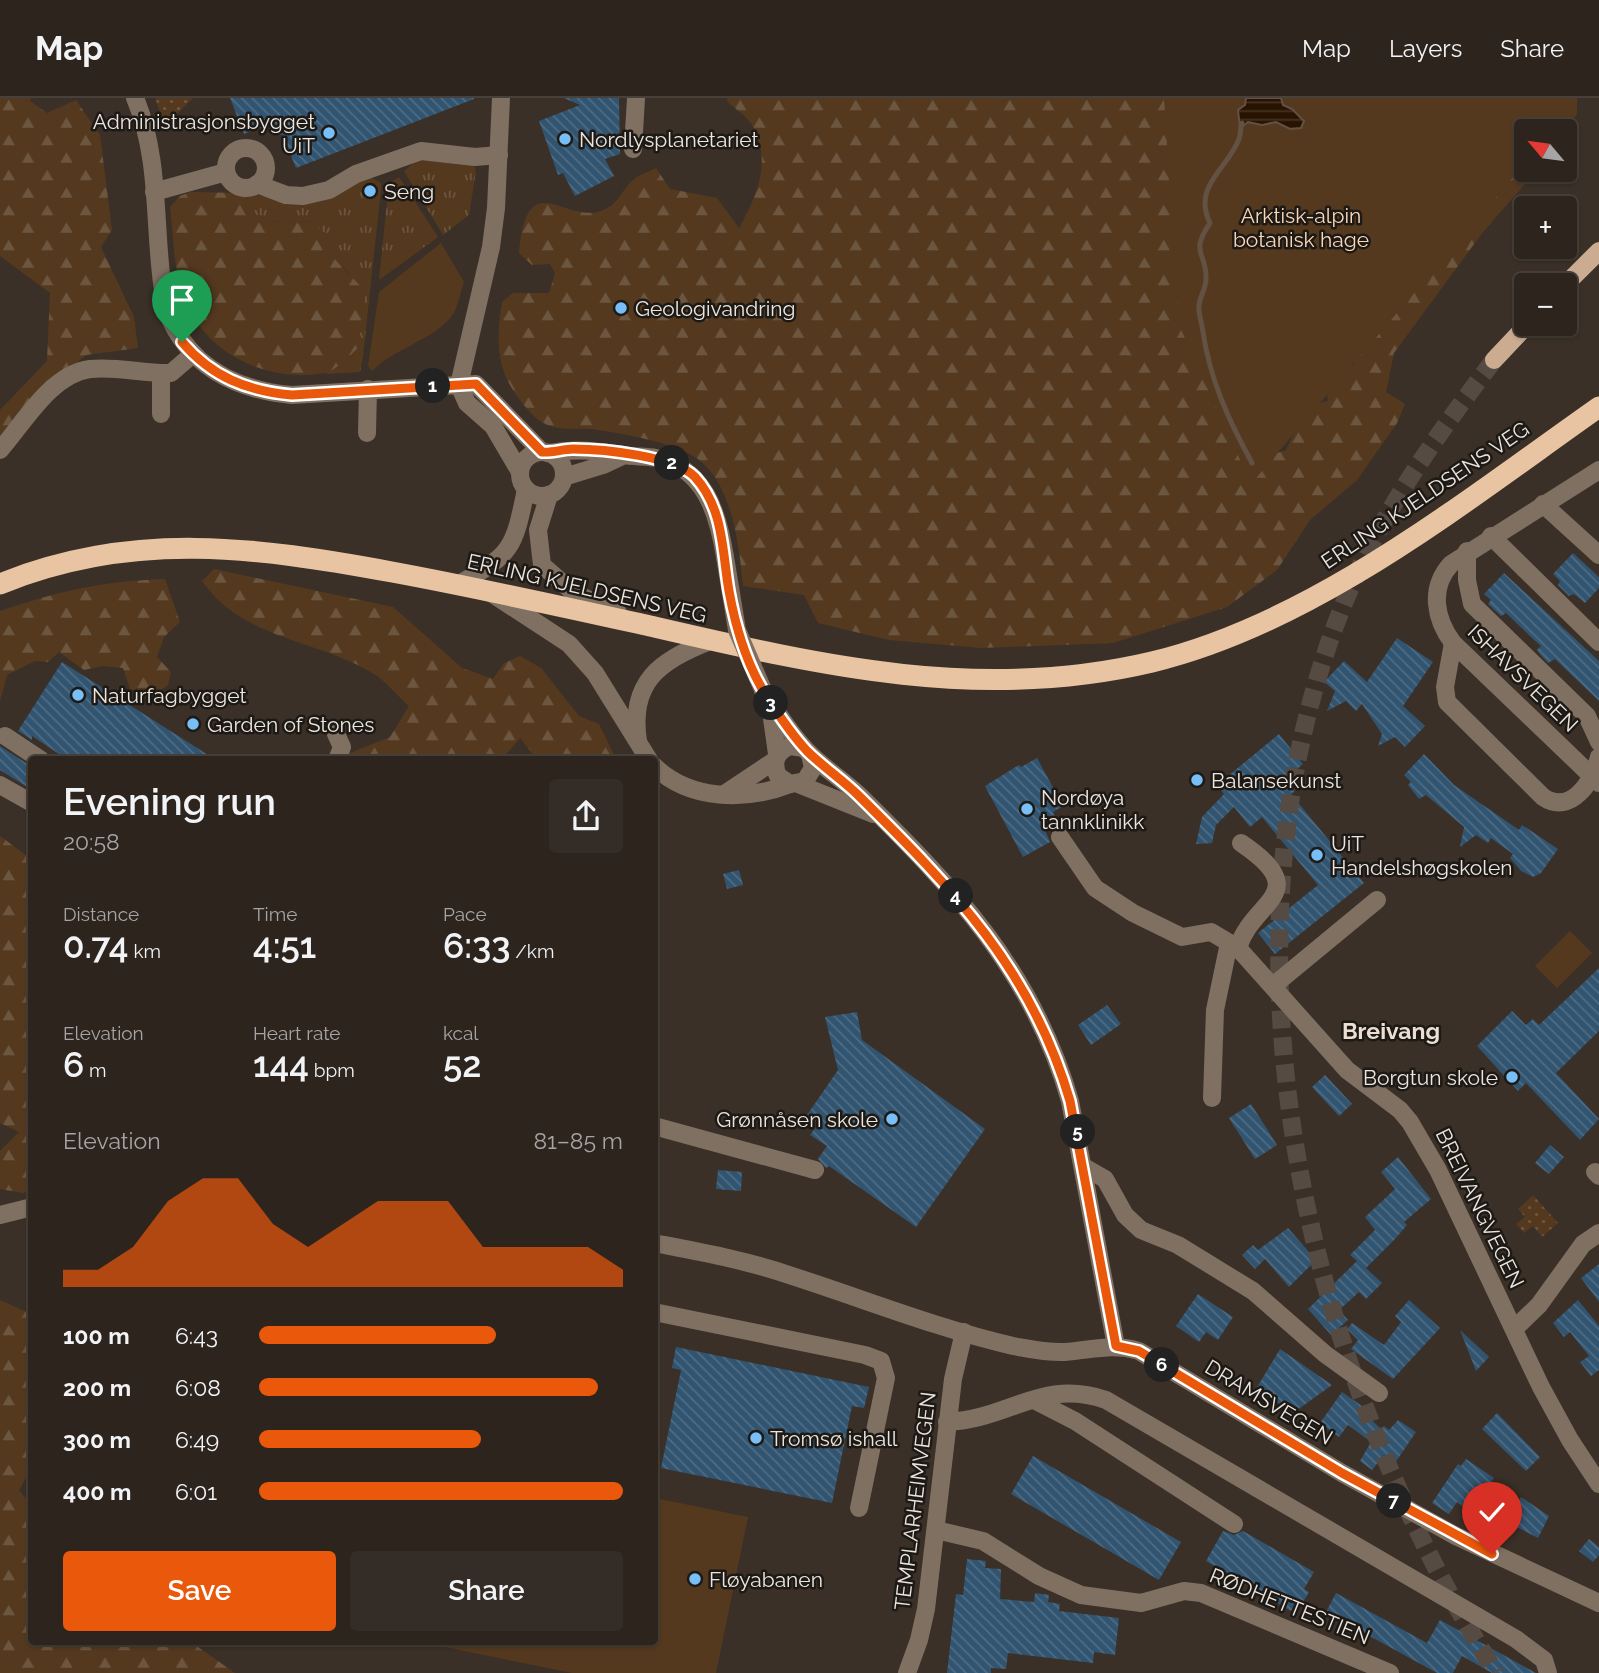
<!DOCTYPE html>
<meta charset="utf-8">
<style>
body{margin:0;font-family:Raleway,sans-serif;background:#342c26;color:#f1f3f6;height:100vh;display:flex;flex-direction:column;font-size:26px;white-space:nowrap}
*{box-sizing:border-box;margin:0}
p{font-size:23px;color:#a6a4a4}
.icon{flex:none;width:38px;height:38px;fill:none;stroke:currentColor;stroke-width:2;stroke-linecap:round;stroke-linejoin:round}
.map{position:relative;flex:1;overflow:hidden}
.drawer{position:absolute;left:28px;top:658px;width:630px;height:889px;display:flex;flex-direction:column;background:#2c241d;border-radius:7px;box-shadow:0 2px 5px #0004,0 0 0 2px #48413b}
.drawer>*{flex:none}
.needle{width:46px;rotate:299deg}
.controls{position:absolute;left:1514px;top:21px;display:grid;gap:14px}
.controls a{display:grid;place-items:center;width:63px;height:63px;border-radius:7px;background:#2c241d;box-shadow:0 2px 5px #0004,0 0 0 2px #48413b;font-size:35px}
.pin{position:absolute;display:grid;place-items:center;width:60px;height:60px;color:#fff;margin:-72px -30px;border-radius:50% 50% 50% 0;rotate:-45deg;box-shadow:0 0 7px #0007}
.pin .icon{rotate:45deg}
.km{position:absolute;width:35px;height:35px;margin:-18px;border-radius:50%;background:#222;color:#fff;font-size:19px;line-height:35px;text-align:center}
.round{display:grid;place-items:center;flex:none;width:74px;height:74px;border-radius:7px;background:#342c26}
.overview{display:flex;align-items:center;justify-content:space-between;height:119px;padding:0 35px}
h1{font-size:38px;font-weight:600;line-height:52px}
.metrics{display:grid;grid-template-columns:repeat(3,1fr);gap:10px;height:119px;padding:7px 35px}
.metrics div{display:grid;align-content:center}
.metrics b{font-size:35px;font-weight:600}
.metrics small{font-size:19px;font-weight:400}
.metrics p{font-size:19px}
.chart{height:196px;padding:14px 35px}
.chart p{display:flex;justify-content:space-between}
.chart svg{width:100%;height:126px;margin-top:7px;fill:#ea580c;opacity:.7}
.button{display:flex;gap:14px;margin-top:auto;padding:14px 35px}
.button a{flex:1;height:80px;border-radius:7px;background:#ea580c;color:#fff;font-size:28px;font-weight:600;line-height:80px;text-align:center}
.button a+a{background:#342c26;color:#f1f3f6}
ul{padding:0 35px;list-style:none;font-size:23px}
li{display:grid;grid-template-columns:112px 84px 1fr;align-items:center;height:52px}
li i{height:18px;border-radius:9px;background:#ea580c}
header{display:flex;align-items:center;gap:42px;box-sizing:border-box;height:98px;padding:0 35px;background:#2c241d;border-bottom:2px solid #48413b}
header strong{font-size:33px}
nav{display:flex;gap:38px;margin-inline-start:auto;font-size:24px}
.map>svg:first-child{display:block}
.grass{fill:url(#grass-tufts)}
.forest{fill:url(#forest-firs)}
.park{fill:url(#park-dots)}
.garden{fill:#54391f}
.water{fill:url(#water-rules);stroke:#635143;stroke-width:2}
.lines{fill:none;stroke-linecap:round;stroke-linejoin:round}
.stream{stroke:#635143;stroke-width:5}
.building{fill:url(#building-back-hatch)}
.major-tunnel{stroke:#554b43;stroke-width:18;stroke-dasharray:18 9;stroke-linecap:butt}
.minor{stroke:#7f7062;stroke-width:18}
.major{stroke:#cbac91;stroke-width:18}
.highway{stroke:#e9c4a3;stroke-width:21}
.minor-bridge{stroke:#7f7062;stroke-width:18}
.route-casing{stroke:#fff;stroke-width:14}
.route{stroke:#ea580c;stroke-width:9}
.poi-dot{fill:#78bff7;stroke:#1d1915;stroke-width:2.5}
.labels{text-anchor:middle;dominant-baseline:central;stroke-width:5;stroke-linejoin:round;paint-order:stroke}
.poi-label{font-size:21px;fill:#ece5df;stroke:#1d1915;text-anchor:start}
.park-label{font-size:21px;fill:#f9d7b9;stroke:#1d1915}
.street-label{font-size:21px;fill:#ece5df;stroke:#1d1915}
.neighbourhood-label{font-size:23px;font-weight:bold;fill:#ecded3;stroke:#1d1915}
</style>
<header>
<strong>Map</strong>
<nav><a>Map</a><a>Layers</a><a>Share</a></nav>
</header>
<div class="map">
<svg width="1599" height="1575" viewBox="0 0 1599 1575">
<defs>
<pattern id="grass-tufts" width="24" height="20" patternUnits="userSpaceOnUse" patternTransform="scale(1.75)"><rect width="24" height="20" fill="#54391f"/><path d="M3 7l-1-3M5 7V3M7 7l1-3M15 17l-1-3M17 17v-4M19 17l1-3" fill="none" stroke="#6d563f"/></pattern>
<pattern id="forest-firs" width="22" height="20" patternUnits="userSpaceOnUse" patternTransform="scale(1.75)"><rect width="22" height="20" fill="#54391f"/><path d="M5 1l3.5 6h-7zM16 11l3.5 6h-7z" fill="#6d563f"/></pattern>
<pattern id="park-dots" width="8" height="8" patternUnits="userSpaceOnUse" patternTransform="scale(1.75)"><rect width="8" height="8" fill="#54391f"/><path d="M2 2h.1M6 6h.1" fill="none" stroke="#6d563f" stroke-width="1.8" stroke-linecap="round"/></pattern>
<pattern id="water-rules" width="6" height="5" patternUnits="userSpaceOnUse" patternTransform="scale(1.75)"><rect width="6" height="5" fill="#281200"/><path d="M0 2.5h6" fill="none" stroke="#473425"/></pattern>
<pattern id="building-back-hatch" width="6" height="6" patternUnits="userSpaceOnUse" patternTransform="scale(1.75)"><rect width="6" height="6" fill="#315470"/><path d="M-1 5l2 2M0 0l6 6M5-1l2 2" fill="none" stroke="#4f6c84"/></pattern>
</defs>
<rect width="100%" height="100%" fill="#3a3027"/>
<g class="grass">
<polygon points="421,59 472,65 476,73 469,117 443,137 404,73"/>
<path d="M368,78L381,85V91L363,258L360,274L326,276L358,250L350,176L331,157L310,123C284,126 249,127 241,95L270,99Z"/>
<polygon points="399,79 438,139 379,182 389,85"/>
</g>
<g class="forest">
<polygon points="0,0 31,0 30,3 47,15 76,2 100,37 112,132 101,149 134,219 138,250 86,257 40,294 0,339 0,312 47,263 50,195 0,158"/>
<path d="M727,0H1215L1268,358L1286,352L1307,308L1328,303L1324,273L1353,268L1371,231L1526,38V72H1537L1483,134L1394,255L1386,294L1405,306L1397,325L1357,382L1310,422L1277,472L1227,509L1113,545L981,550L889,542L818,525L804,497L743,488C739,448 733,388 698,361C674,344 620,335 591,331C579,330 565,332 554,329C536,325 525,309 515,295C495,267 497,237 502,204L513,195H549L555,175L550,166L532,167L519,155C527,62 567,131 606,111C619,104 622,92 632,83C637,77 649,74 656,70L670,91L717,100L739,130C758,97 772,62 752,27C747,18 735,11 728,4Z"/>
<polygon points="1554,0 1577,0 1577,16 1565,34 1530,33"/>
<path d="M190,94L241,95C249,127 284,126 311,123L334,143L331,157L366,194L358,250C349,258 335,274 324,275C268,285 209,257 186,205C173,177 174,139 170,109L180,98Z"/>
<path d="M214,471L393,509L462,570L493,581L504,565L520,558L541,570L579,618L599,626L616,661H537L520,640L502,661H347L350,655L390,639L409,608C399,599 388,586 377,578C321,541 243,543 202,483Z"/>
<path d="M165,481L180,524L164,539L157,559L171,574L168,587L152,598L130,591L123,570L103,568L84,572L59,554L48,564L35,563L7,577L0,603V513C60,493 102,483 165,481Z"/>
<polygon points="0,738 31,761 32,1092 23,1095 0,1091 0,1053 19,1034 0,1025"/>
<polygon points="0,1202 31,1216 31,1371 19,1392 31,1407 32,1544 191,1544 235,1575 0,1575"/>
</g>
<g class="park">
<polygon points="155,0 193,0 165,28"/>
<polygon points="1533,1097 1558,1125 1542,1139 1533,1128 1524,1135 1516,1126 1525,1119 1518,1111"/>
</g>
<g class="garden">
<polygon points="1164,0 1567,0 1570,13 1553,33 1526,33 1526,64 1251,386 1179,227"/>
<path d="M441,145L464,184C460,194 458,212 450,220C429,244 395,250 372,273L368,268L379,194Z"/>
<polygon points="1570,833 1592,855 1557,890 1535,868"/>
<polygon points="655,1400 748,1419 716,1575 572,1575 420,1544 654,1544"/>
</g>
<polygon class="water" points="1246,0 1281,0 1283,7 1292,11 1304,23 1301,30 1290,31 1276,24 1262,27 1248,24 1240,30 1238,12 1245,7"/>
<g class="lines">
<path class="stream" d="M1242,25C1240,30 1241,36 1239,41C1227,72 1192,88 1210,125C1189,156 1207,154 1206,181C1206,191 1200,198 1199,207C1198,215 1202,226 1203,234C1210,282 1229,323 1252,365"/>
</g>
<g class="building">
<polygon points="230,0 474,0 474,1 296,70 283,37 272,37 268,27 244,36"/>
<polygon points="564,0 619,0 620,56 605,61 614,78 575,98 563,75 558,77 539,23 580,7"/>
<polygon points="1573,455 1599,479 1599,490 1585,505 1574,496 1569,498 1558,487 1560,483 1553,476"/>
<polygon points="1504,475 1599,563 1599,603 1555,561 1548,565 1540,556 1537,552 1541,548 1534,542 1506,515 1501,518 1488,506 1491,502 1484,496"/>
<polygon points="1397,540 1433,564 1403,608 1425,628 1405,649 1395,639 1378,648 1382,636 1362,606 1356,613 1346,603 1327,613 1335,593 1324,584 1344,563 1367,584"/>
<polygon points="62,564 216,662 68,662 32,638 32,642 18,633"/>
<polygon points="1279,636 1303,666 1285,681 1295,693 1291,696 1364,785 1275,856 1258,835 1318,787 1262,719 1250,729 1234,709 1216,727 1212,745 1196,746 1202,719 1224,696 1217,687"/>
<polygon points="0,648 32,669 32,692 0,672"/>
<polygon points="1424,656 1454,687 1519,732 1522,727 1558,751 1541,775 1533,779 1521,773 1510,760 1513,756 1491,740 1488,745 1476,737 1460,749 1464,729 1426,697 1419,701 1408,687 1411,684 1404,677"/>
<polygon points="1037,660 1063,708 1053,714 1055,718 1042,725 1050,744 1023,759 985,688 1019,667 1021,669"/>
<polygon points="739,772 743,787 727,791 723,776"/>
<polygon points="1599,870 1599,933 1556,975 1599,1021 1580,1042 1526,985 1518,993 1477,948 1512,913 1526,927 1533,921 1539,927"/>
<polygon points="1107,907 1121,926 1091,947 1078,927"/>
<polygon points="857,914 862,942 985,1031 916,1129 829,1068 826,1070 818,1061 827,1048 810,1037 819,1025 807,1017 838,972 825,919"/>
<polygon points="1325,977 1352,1006 1339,1018 1312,989"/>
<polygon points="1251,1006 1277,1047 1255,1061 1229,1020"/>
<polygon points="1550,1047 1564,1059 1549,1076 1535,1065"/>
<polygon points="1398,1059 1431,1101 1404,1124 1407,1127 1395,1141 1366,1170 1382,1185 1366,1201 1359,1194 1339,1212 1348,1222 1331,1237 1308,1211 1357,1163 1350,1157 1375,1132 1365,1119 1395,1091 1381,1074"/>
<polygon points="718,1072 742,1074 741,1093 716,1091"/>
<polygon points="1288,1130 1316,1162 1289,1189 1265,1161 1255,1171 1242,1157 1253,1147 1258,1152"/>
<polygon points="1599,1166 1599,1204 1581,1180"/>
<polygon points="1198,1196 1233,1219 1218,1242 1206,1234 1199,1244 1176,1228"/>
<polygon points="1409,1202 1440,1230 1393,1281 1351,1251 1358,1242 1347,1231 1352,1225 1384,1247 1401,1224 1395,1218"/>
<polygon points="1578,1202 1599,1228 1599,1272 1591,1278 1580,1264 1589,1258 1570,1234 1564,1239 1553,1225"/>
<polygon points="1460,1232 1489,1259 1476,1273"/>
<polygon points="676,1249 869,1289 864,1310 852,1308 832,1405 661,1370 681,1272 672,1270"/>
<polygon points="1280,1251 1332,1287 1293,1315 1256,1291"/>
<polygon points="1342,1294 1362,1308 1360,1311 1381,1331 1384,1328 1389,1332 1398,1322 1416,1334 1395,1365 1384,1357 1372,1372 1360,1363 1371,1344 1348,1327 1339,1339 1320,1325"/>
<polygon points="1497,1315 1540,1359 1526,1373 1482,1331"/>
<polygon points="1033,1358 1181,1444 1159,1482 1011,1396"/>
<polygon points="1466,1361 1494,1380 1479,1402 1505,1422 1521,1399 1549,1418 1538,1440 1507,1424 1514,1429 1505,1441 1457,1404 1449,1416 1432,1405 1458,1366 1461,1368"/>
<polygon points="1223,1433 1234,1437 1243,1433 1314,1474 1304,1491 1309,1494 1302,1506 1297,1503 1291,1513 1206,1463"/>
<polygon points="1589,1441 1599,1449 1599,1457 1593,1464 1579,1453"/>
<polygon points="967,1461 986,1463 985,1470 1001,1471 1000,1501 1034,1504 1035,1495 1049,1497 1048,1504 1060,1506 1059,1513 1119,1520 1115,1557 1094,1554 1093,1565 1008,1555 1006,1571 991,1570 991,1575 947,1575 956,1496 963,1497"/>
<polygon points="1336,1495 1427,1545 1440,1522 1536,1575 1492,1575 1462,1558 1453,1575 1437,1575 1326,1514"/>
</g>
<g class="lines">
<path class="major-tunnel" d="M1494,262C1433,342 1377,420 1340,515C1207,856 1307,1274 1496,1575"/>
<g class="minor">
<path d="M135,0C163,66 152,143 166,211C187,268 235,292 292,297L476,286L542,354"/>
<polyline points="501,0 496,110 491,149 459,287 467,305 493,328 520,374"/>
<circle cx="246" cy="70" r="20"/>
<polyline points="633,51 636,0"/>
<polyline points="257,86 286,97 303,98 329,92 356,76 421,53 475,59 499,57"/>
<polyline points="154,94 226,74"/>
<polyline points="161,316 161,275"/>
<polyline points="367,335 368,291"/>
<path d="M0,352C24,325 51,276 90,271C117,268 144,276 171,275L193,256"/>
<circle cx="542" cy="376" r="22"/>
<path d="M548,355C575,350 597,353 623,357C634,359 645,358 656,360C705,370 718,415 725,459"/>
<path d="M1599,372L1451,466C1429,490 1435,521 1453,545L1599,685"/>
<polyline points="564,379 603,367 624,357"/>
<polyline points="549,397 538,432 542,467 574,495 618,515"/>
<polyline points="1543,406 1599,457"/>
<polyline points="1491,438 1599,544"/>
<polyline points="1467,453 1467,482 1472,506 1587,618 1599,644"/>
<path d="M459,486C512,456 514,451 526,391"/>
<polyline points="491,495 569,546 595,575 649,662"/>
<path d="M1453,545L1445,589L1447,604L1543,699C1571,718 1593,683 1599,659"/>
<path d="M763,592C775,612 790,635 806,652C822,669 842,681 859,697C953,789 1033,873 1070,1003L1116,1248"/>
<polyline points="770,606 777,656"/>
<polyline points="336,636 342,649 337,662"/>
<polyline points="5,638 41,662"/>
<path d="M638,643C629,584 660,562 710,543"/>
<path d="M804,650L790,648C776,654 772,664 778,678L790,686L805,683L813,670L810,656"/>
<path d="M654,668C690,703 746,703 790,686"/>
<polyline points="798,686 873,716"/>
<polyline points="0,687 32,705"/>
<polyline points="726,695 774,663"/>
<polyline points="1060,739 1095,790 1133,815 1182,839 1211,834 1238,850 1347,972 1400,1012 1410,1024 1438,1072 1541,1289 1570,1342 1599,1386"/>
<path d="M1238,850C1252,802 1316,796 1241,745"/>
<polyline points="1274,887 1377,802"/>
<polyline points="1212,1000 1215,912 1229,845"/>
<polyline points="654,1028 815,1072"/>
<polyline points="1084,1069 1105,1081 1125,1117 1141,1132 1178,1147 1253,1193 1325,1256 1379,1295"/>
<polyline points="1595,1074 1599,1078"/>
<polyline points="0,1117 32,1109"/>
<path d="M654,1145C700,1154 745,1162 789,1177C864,1201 936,1230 1013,1248C1030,1251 1048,1255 1065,1254C1092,1252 1113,1245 1139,1253L1342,1375L1456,1438L1599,1505"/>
<polyline points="654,1214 865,1257 881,1263 886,1280 859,1410"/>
<polyline points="1514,1231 1539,1207 1583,1146 1599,1135"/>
<polyline points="1034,1302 1075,1323 1234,1426"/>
<path d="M947,1324C1010,1321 1042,1280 1106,1302L1516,1541L1544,1562L1548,1575"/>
<polyline points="936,1432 983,1443 1039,1478 1081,1497 1141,1505 1184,1493 1201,1495 1390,1575"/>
<polyline points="907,1575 919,1542 926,1511 953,1281 964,1234"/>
</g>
<g class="major">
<polyline points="1564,188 1599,153"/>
<polyline points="1494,262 1528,226"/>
</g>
<path class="highway" d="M0,486C132,432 257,449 392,474C479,490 564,509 650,528C819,567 979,605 1152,564C1314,525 1465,403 1599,309"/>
<polyline class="minor-bridge" points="725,459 737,532 763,592"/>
</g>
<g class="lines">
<defs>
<path id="route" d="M182,244C212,279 247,293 292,297L476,286L542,354C552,355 563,351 573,351C602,351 675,358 695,379C724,411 722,453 729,493C736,532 747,569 769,602C780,619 793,638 807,653C823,669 843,682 859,698C953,791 1032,872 1070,1003L1116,1248L1139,1253L1342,1375L1492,1456"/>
</defs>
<use href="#route" class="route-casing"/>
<use href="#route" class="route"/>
</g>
<g class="poi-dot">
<circle cx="329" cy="35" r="7"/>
<circle cx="565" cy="41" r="7"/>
<circle cx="370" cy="93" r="7"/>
<circle cx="621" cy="210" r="7"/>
<circle cx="78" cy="597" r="7"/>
<circle cx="193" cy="626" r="7"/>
<circle cx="1197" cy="682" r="7"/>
<circle cx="1027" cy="711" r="7"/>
<circle cx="1317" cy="757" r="7"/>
<circle cx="1512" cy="979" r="7"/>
<circle cx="892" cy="1021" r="7"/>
<circle cx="756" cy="1340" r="7"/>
<circle cx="695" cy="1481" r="7"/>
</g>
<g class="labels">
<g class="poi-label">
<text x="315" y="23" text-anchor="end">Administrasjonsbygget<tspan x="315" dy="24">UiT</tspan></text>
<text x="579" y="41">Nordlysplanetariet</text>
<text x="384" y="93">Seng</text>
<text x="635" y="210">Geologivandring</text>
<text x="92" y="597">Naturfagbygget</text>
<text x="207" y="626">Garden of Stones</text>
<text x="1211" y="682">Balansekunst</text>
<text x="1041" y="699">Nordøya<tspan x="1041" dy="24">tannklinikk</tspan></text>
<text x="1331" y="745">UiT<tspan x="1331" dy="24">Handelshøgskolen</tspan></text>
<text x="1498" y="979" text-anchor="end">Borgtun skole</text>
<text x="878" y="1021" text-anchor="end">Grønnåsen skole</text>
<text x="770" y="1340">Tromsø ishall</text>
<text x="709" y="1481">Fløyabanen</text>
</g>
<g class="park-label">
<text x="1301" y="117">Arktisk-alpin<tspan x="1301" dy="24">botanisk hage</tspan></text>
</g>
<g class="street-label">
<text transform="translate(1425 397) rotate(-34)">ERLING KJELDSENS VEG</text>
<text transform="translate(587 490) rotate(13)">ERLING KJELDSENS VEG</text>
<text transform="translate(1523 580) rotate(44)">ISHAVSVEGEN</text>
<text transform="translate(1480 1110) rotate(64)">BREIVANGVEGEN</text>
<text transform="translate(1269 1304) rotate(31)">DRAMSVEGEN</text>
<text transform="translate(915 1403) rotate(-83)">TEMPLARHEIMVEGEN</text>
<text transform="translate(1290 1508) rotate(22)">RØDHETTESTIEN</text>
</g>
<g class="neighbourhood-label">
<text x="1391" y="932">Breivang</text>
</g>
</g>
</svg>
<div class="controls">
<a><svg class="needle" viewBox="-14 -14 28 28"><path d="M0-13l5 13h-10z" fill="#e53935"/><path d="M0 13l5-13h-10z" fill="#a6a4a4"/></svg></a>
<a>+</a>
<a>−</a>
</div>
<div class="pin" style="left:182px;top:244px;background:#1e9e55"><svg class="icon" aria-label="arrive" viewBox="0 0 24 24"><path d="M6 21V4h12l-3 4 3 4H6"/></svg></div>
<div class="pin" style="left:1492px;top:1456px;background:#d93025"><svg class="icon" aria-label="check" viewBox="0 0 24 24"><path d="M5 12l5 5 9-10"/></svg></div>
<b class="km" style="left:433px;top:288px">1</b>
<b class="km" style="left:672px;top:365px">2</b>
<b class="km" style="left:771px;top:605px">3</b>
<b class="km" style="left:956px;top:798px">4</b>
<b class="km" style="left:1078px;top:1034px">5</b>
<b class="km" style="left:1162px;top:1267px">6</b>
<b class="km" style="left:1394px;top:1403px">7</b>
<section class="drawer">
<div class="overview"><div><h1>Evening run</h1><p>20:58</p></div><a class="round"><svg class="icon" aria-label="share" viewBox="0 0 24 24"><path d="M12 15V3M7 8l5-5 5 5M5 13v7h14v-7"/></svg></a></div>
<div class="metrics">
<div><p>Distance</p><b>0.74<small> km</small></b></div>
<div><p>Time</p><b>4:51</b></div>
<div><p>Pace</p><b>6:33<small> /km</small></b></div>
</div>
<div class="metrics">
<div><p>Elevation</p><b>6<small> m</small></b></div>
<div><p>Heart rate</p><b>144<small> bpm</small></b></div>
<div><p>kcal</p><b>52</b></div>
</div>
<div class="chart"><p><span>Elevation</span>81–85 m</p>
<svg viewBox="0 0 160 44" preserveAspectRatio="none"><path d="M0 44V38L10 38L20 30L30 14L40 6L50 6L60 22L70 30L80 22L90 14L100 14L110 14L120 30L130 30L140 30L150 30L160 38V44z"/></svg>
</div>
<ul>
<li><b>100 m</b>6:43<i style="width:65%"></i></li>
<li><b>200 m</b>6:08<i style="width:93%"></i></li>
<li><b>300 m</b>6:49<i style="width:61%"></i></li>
<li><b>400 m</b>6:01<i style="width:100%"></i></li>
</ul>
<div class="button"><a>Save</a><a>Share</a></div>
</section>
</div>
